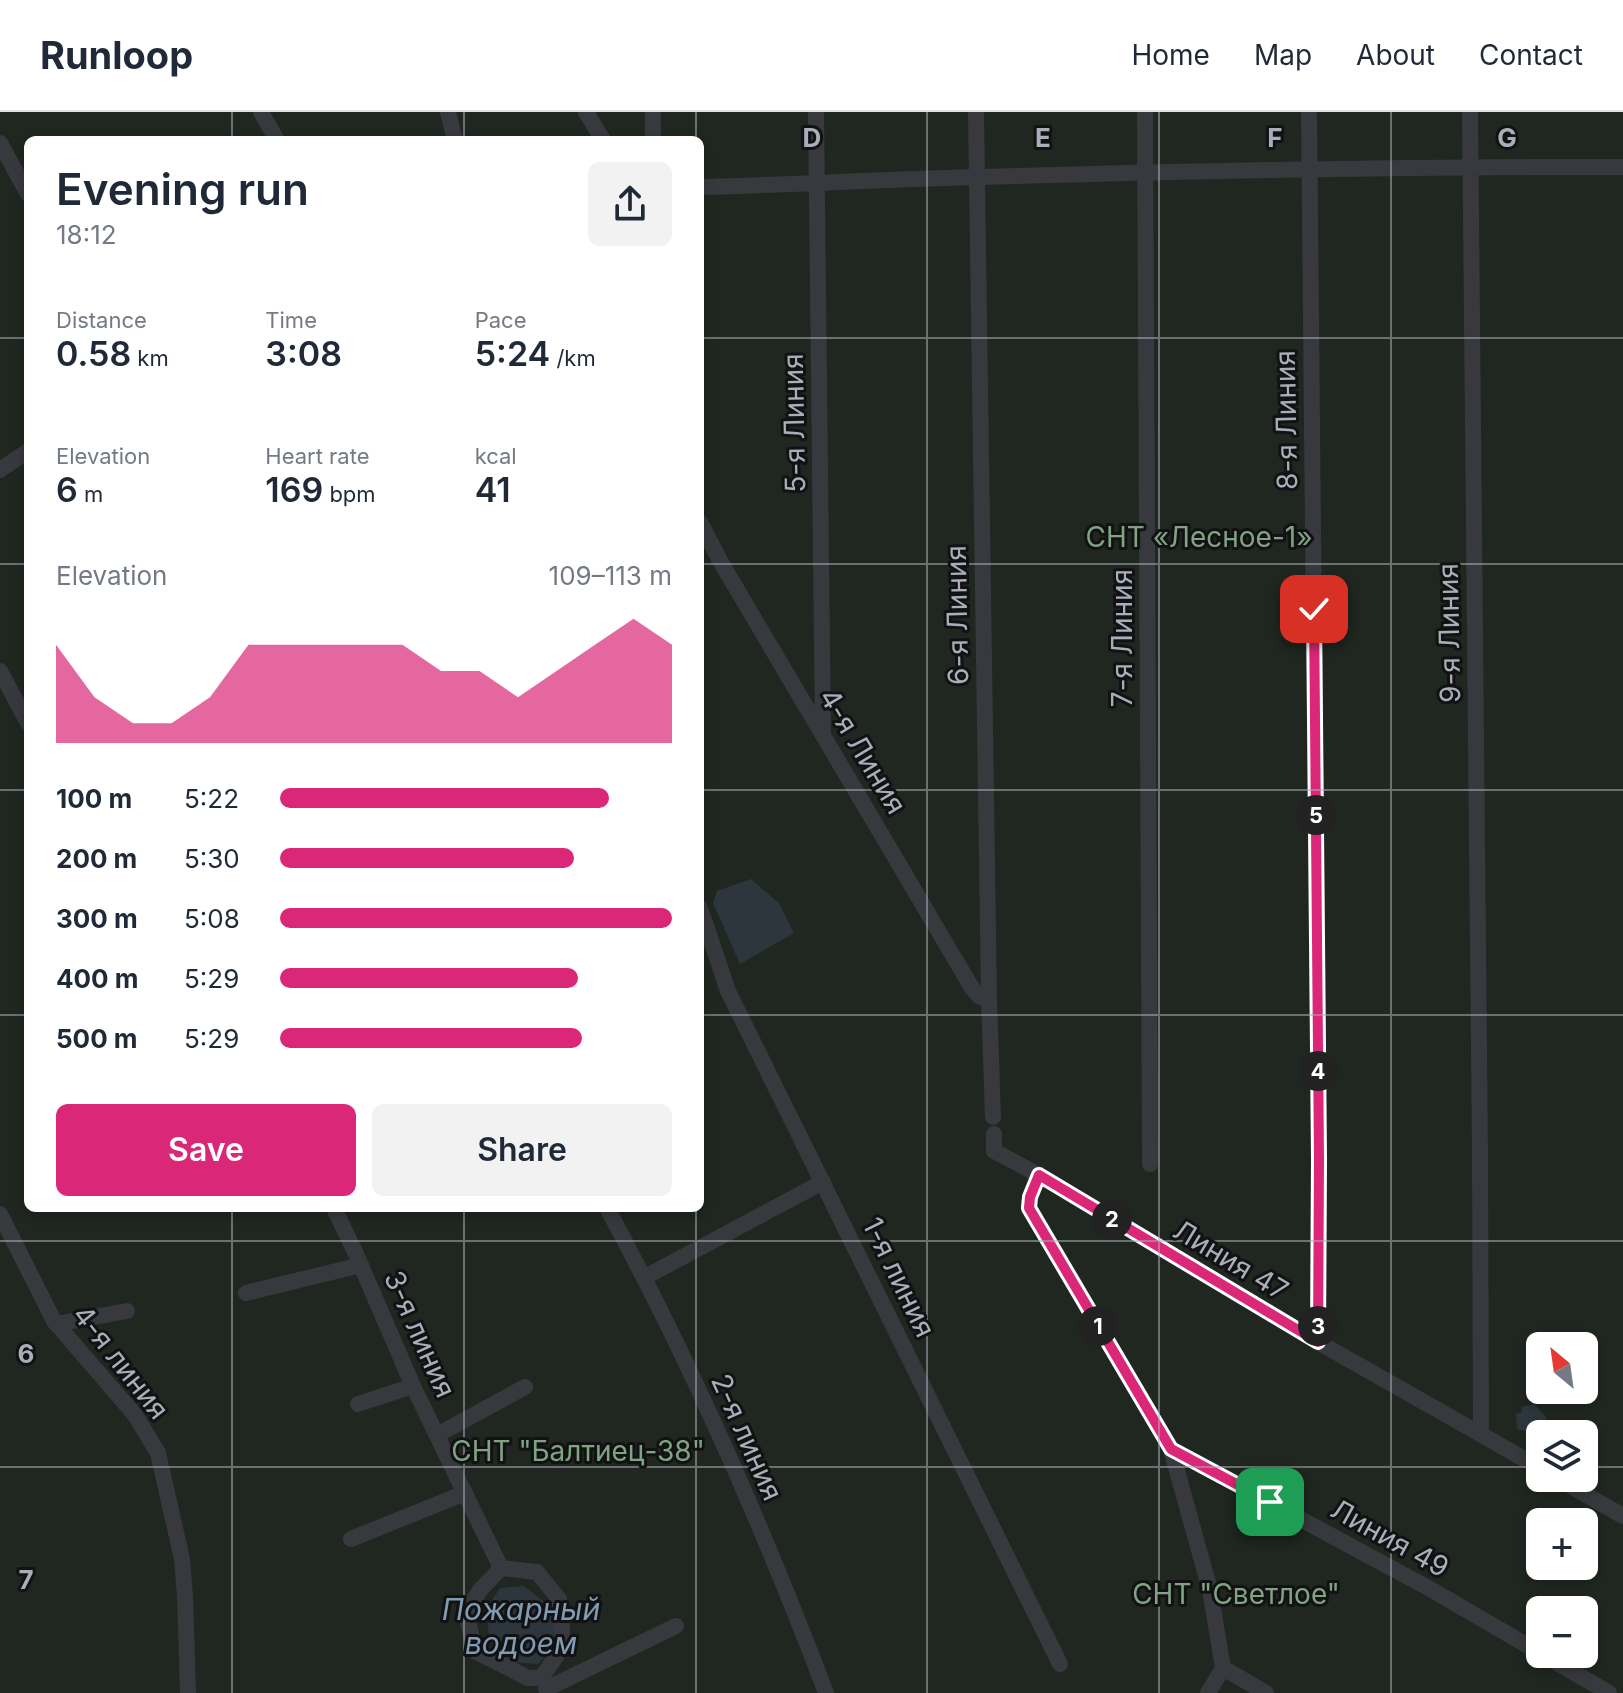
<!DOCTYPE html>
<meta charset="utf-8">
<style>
body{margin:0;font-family:Inter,sans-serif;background:#f2f2f3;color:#1f2937;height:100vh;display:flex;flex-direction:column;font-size:30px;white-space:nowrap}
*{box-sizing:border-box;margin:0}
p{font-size:26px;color:#747a83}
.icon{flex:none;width:44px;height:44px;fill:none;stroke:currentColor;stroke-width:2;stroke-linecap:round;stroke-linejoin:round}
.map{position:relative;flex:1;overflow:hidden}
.panel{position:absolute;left:24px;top:24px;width:680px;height:1076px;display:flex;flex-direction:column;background:#fff;border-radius:12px;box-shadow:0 4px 12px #0003}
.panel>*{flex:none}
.needle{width:52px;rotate:331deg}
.tools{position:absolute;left:1526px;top:1220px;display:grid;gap:16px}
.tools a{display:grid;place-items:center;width:72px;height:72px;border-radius:12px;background:#fff;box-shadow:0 4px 12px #0003;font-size:40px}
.pin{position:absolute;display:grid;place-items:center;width:68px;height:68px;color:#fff;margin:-34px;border-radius:16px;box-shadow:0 4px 12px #0006}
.km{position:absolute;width:40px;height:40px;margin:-20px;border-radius:50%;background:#222;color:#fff;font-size:22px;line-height:40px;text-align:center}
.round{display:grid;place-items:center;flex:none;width:84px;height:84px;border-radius:12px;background:#f2f2f3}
.headline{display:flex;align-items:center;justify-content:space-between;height:136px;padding:0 32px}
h1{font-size:44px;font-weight:600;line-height:60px}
.metrics{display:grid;grid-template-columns:repeat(3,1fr);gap:12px;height:136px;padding:8px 32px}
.metrics div{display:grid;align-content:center}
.metrics b{font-size:34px;font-weight:600}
.metrics small{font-size:22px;font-weight:400}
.metrics p{font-size:22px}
.chart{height:224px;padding:16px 32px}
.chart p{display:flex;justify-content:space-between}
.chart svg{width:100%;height:144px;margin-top:8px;fill:#db2777;opacity:.7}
.primary-button{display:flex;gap:16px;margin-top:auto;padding:16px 32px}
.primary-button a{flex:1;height:92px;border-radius:12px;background:#db2777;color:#fff;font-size:32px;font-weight:600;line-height:92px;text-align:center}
.primary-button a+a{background:#f2f2f3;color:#1f2937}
ul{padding:0 32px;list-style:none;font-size:26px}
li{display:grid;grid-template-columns:128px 96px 1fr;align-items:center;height:60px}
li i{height:20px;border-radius:10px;background:#db2777}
header{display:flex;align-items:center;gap:48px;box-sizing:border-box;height:112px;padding:0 40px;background:#fff;border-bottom:2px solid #e0e1e3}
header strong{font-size:38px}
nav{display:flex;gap:44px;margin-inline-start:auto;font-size:28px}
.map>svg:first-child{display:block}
.green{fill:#1f2720;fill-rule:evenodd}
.water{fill:#2d363c}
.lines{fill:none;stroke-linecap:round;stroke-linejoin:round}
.minor{stroke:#38393e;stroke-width:16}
.route-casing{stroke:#fff;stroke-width:16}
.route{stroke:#db2777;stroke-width:10}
.grid{fill:none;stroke:#a9aeb8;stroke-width:2;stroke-opacity:0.55}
.labels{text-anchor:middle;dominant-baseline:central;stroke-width:6;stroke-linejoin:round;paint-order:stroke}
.street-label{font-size:28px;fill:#a9aeb8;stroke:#121214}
.park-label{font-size:28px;fill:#80a382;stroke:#121214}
.water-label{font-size:30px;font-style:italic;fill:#819cb2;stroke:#121214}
.grid-label{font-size:26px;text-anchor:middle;font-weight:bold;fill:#a9aeb8;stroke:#121214;stroke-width:6;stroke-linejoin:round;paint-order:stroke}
</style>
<header>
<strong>Runloop</strong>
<nav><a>Home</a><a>Map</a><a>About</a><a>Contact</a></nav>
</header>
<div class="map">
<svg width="1623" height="1581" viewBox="0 0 1623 1581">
<rect width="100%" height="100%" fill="#171719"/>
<path class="green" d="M0,0H1623V1581H0ZM28,28H700V1096H28ZM1540,1234H1584V1278H1540ZM1540,1322H1584V1366H1540ZM1540,1410H1584V1454H1540ZM1540,1498H1584V1542H1540Z"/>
<g class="water">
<polygon points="751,767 779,791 794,821 740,852 713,791 717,779"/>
<polygon points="1534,1292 1546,1305 1546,1309 1533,1320 1517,1317 1516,1302 1522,1300 1521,1295"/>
<polygon points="524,1474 553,1497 557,1532 538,1552 510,1550 489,1528 487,1496 500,1476"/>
</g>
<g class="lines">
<g class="minor">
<polyline points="261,0 277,28"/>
<polyline points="448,0 455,28"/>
<polyline points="586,0 603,28"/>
<polyline points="653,0 653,28"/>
<polyline points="816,0 823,622"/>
<polyline points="976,0 989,888 993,1005"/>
<polyline points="1145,0 1150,1052"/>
<polyline points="1309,0 1319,1047 1318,1230"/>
<polyline points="1470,0 1480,1042 1481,1321"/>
<polyline points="0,31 28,82"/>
<path d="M700,75C793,73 886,67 979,65C1194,59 1408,54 1623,55"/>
<polyline points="0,358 28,339"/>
<polyline points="700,410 719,447 972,876 979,884 989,888"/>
<polyline points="0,559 28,611"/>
<polyline points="700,796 728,879 1060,1552"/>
<polyline points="994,1022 994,1039 1039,1063 1318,1230 1540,1356"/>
<polyline points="1039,1063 1030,1085 1029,1096 1171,1337 1210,1478 1223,1556 1208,1581"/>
<polyline points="334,1096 356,1142 413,1274 501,1456"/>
<path d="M607,1096C692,1252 763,1415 826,1581"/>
<polyline points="0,1102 54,1209 135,1303 158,1341 182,1447 185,1483 188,1581"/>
<polyline points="645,1165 823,1070"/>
<polyline points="246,1181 361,1153"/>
<polyline points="56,1212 127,1199"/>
<polyline points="358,1292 413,1274"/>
<polyline points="437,1323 525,1275"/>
<polyline points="1171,1337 1432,1478 1540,1541"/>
<polyline points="1557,1366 1623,1404"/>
<polyline points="351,1427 465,1381"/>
<polygon points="501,1456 537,1460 559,1487 562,1506 562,1536 541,1566 528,1566 475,1539 466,1501 480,1478"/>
<polyline points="1542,1542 1609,1581"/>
<polyline points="1223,1556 1266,1581"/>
<polyline points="546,1577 676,1514"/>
</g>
</g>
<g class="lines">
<defs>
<polyline id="route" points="1270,1390 1171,1337 1029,1096 1030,1085 1039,1063 1318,1230 1319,1047 1314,497"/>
</defs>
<use href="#route" class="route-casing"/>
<use href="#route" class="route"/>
</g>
<path class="grid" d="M232,0V28M464,0V28M696,0V28M927,0V1581M1159,0V1581M1391,0V1581M0,226H28M700,226H1623M0,452H28M700,452H1623M0,678H28M700,678H1623M0,903H28M700,903H1623M232,1096V1581M464,1096V1581M696,1096V1581M0,1129H1623M0,1355H1540M1584,1355H1623"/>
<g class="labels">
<g class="street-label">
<text transform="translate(1286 308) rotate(-91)">8-я Линия</text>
<text transform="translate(794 311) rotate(-91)">5-я Линия</text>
<text transform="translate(957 503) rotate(-91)">6-я Линия</text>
<text transform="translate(1449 521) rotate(-91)">9-я Линия</text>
<text transform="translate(1122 526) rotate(-90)">7-я Линия</text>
<text transform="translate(863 639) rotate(59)">4-я Линия</text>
<text transform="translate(1231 1148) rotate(31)">Линия 47</text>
<text transform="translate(899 1165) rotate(64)">1-я линия</text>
<text transform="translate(420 1222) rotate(66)">3-я линия</text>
<text transform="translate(121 1250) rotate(52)">4-я линия</text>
<text transform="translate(747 1325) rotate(66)">2-я линия</text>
<text transform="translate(1390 1426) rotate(29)">Линия 49</text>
</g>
<g class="park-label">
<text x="1199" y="425">СНТ «Лесное-1»</text>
<text x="578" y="1339">СНТ "Балтиец-38"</text>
<text x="1236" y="1482">СНТ "Светлое"</text>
</g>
<g class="water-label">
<text x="521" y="1497">Пожарный<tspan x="521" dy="34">водоем</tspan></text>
</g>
</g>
<g class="grid-label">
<text x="812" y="35">D</text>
<text x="1043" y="35">E</text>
<text x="1275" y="35">F</text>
<text x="1507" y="35">G</text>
<text x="26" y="1251">6</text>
<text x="26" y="1477">7</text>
</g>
</svg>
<div class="tools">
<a><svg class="needle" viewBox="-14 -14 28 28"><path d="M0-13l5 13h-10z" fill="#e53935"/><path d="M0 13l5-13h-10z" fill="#747a83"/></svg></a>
<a><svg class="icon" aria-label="layers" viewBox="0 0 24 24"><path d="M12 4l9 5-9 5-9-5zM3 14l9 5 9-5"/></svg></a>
<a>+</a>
<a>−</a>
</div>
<div class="pin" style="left:1270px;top:1390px;background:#1e9e55"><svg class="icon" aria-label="arrive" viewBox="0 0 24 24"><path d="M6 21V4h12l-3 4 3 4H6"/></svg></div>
<div class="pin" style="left:1314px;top:497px;background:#d93025"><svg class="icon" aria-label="check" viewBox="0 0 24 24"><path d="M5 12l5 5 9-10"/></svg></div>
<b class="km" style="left:1098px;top:1214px">1</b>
<b class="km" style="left:1112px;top:1107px">2</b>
<b class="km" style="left:1318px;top:1214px">3</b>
<b class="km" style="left:1318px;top:959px">4</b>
<b class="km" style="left:1316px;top:703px">5</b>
<section class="panel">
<div class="headline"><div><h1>Evening run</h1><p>18:12</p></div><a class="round"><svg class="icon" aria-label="share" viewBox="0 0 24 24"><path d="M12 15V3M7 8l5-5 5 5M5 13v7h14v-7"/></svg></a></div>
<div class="metrics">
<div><p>Distance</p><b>0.58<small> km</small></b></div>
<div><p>Time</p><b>3:08</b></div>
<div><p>Pace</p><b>5:24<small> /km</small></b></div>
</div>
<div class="metrics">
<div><p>Elevation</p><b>6<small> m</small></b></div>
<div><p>Heart rate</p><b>169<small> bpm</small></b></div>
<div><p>kcal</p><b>41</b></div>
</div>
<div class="chart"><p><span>Elevation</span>109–113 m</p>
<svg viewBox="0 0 160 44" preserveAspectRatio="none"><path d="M0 44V14L10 30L20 38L30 38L40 30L50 14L60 14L70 14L80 14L90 14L100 22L110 22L120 30L130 22L140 14L150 6L160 14V44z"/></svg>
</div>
<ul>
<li><b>100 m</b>5:22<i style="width:84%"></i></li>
<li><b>200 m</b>5:30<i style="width:75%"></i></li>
<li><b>300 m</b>5:08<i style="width:100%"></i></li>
<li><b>400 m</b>5:29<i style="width:76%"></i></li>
<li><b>500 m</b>5:29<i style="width:77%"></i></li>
</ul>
<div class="primary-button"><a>Save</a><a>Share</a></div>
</section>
</div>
